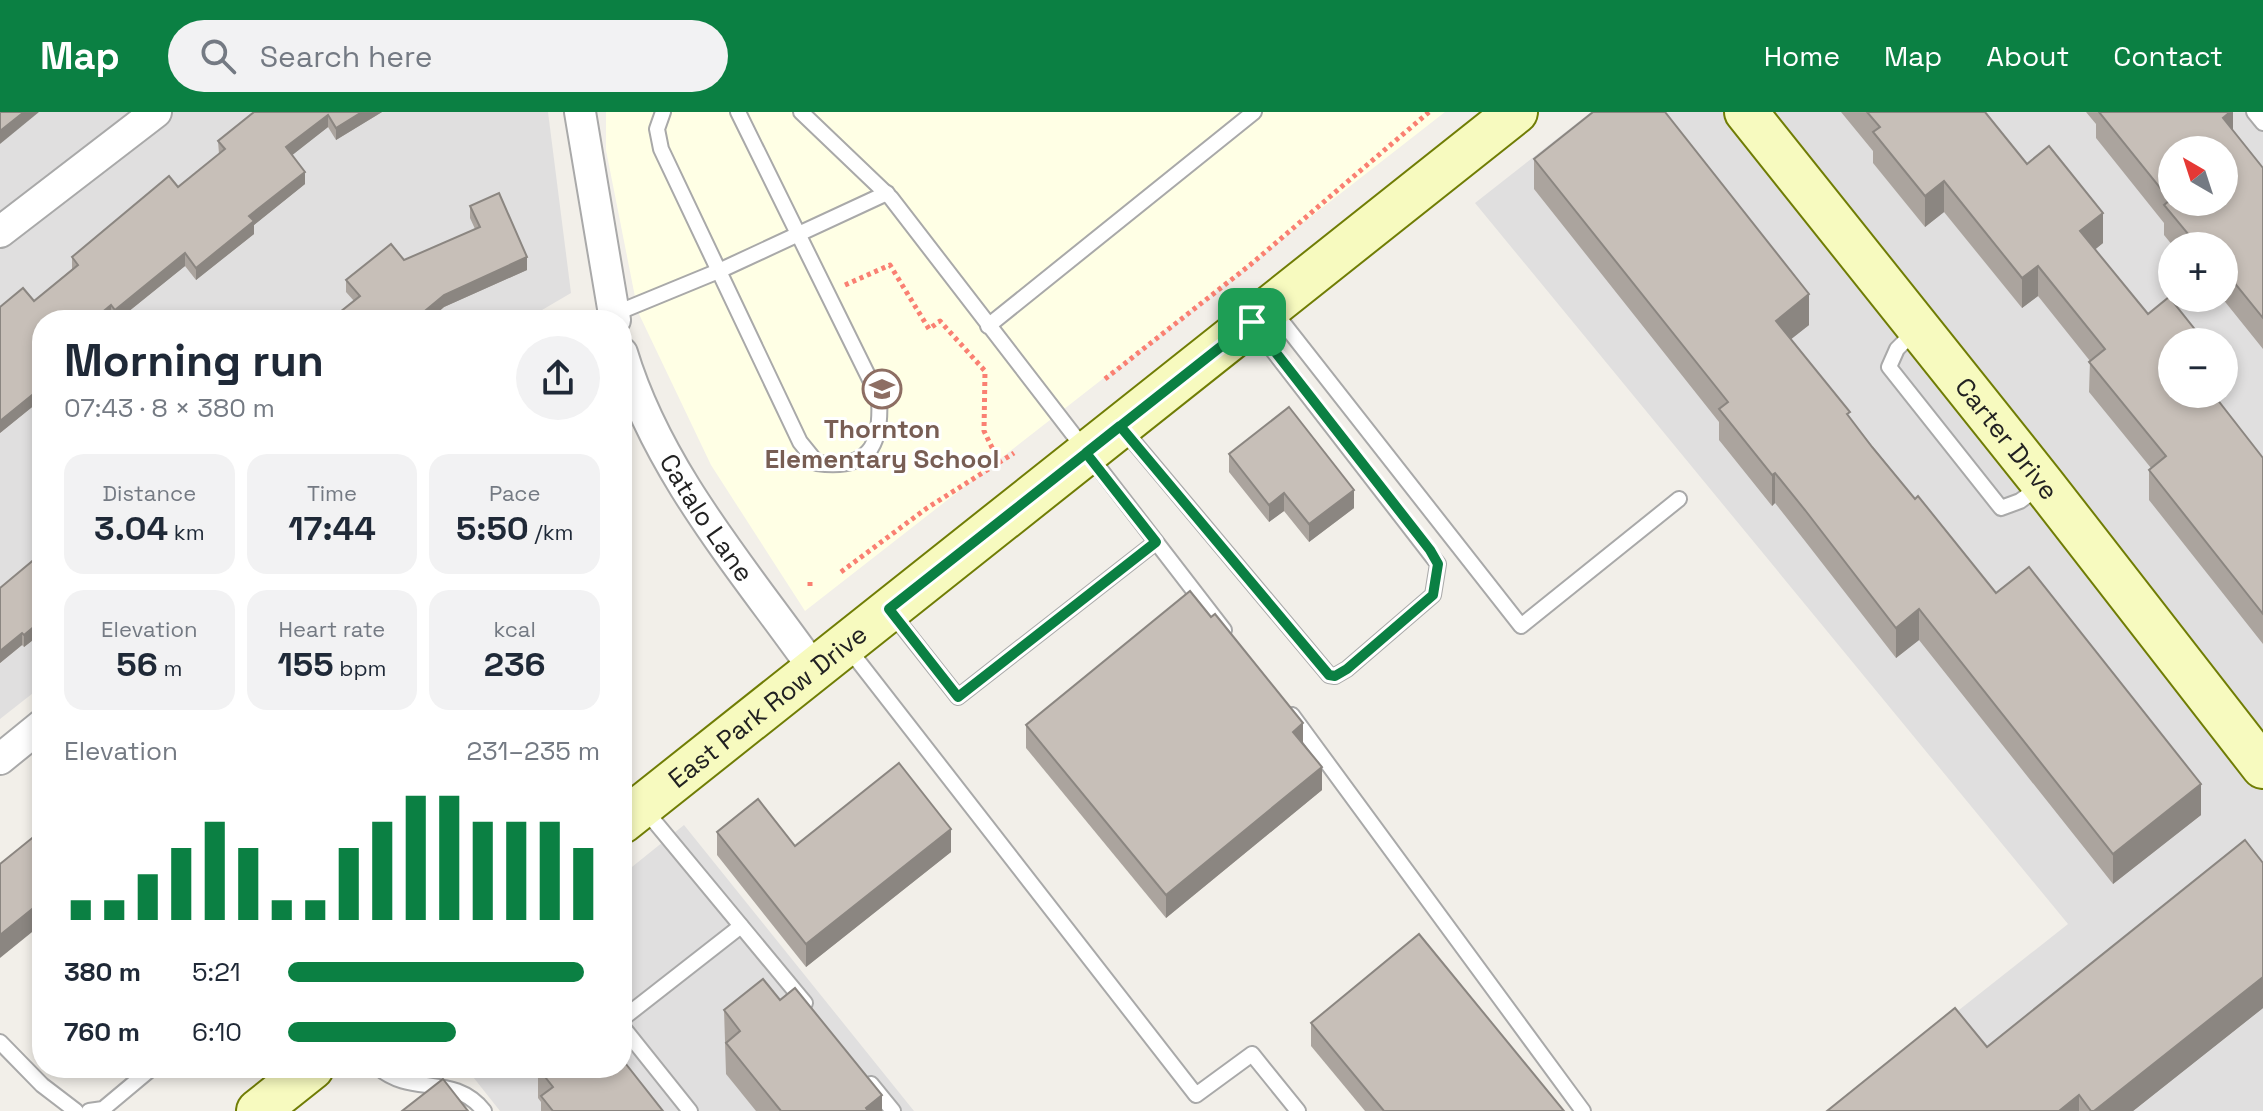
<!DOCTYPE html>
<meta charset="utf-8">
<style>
body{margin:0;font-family:"Space Grotesk",sans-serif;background:#f2f2f3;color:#1f2937;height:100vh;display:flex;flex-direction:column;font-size:30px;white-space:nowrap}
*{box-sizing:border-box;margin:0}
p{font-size:26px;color:#747a83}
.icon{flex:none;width:44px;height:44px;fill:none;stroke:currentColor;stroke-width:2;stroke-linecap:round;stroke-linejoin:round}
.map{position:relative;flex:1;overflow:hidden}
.sheet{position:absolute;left:32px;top:198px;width:600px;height:768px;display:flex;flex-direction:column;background:#fff;border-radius:32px;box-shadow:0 4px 12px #0003}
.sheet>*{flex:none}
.needle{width:52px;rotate:321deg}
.fabs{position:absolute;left:2158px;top:24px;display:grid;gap:16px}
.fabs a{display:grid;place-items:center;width:80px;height:80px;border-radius:50%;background:#fff;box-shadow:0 4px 12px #0003;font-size:40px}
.pin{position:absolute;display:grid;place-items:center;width:68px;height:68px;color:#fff;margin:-34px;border-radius:16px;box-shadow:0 4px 12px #0006}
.round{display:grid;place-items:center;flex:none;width:84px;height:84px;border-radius:42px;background:#f2f2f3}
.head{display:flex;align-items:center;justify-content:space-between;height:136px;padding:0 32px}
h1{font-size:44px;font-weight:600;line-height:60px}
.metrics{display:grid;grid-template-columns:repeat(3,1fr);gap:12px;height:136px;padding:8px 32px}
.metrics div{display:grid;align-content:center;border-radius:20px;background:#f2f2f3;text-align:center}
.metrics b{font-size:34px;font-weight:600}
.metrics small{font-size:22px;font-weight:400}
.metrics p{font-size:22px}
.chart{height:224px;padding:16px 32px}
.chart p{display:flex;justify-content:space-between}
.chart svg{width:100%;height:144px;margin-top:8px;stroke:#0b8043;stroke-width:6}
ul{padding:0 32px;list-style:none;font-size:26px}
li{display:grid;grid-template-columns:128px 96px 1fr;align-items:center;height:60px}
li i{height:20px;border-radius:10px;background:#0b8043}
header{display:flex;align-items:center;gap:48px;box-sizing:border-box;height:112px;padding:0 40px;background:#0b8043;color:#fff}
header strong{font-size:38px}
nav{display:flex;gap:44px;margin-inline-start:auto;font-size:28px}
.search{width:560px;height:72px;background:#f2f2f3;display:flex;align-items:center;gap:20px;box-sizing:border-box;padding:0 28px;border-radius:44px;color:#747a83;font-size:30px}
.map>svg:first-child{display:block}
.residential{fill:#e0dfdf;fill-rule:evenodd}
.education{fill:#ffffe5}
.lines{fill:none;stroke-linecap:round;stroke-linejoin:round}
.lane-casing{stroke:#a9a9a9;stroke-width:18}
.street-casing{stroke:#a9a9a9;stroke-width:34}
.secondary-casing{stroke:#707d05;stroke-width:46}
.path{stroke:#fa8072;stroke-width:5;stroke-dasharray:4 4;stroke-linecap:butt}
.lane{stroke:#fff;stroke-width:14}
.street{stroke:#fff;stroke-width:30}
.secondary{stroke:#f7fabf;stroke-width:42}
.wall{fill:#aba49e}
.shaded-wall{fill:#8b8681}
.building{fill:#c7bfb8;stroke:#8b8681;stroke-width:2;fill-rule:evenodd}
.route-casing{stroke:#fff;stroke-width:16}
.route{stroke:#0b8043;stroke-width:10}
.labels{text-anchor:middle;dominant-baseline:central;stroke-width:6;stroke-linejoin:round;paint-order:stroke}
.education-label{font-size:26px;font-weight:bold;fill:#785e54;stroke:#fff}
.street-label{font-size:26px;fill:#222;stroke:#fff}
</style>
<header>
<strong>Map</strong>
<div class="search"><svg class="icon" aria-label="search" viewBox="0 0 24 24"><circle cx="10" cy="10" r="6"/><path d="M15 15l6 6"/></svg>Search here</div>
<nav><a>Home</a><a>Map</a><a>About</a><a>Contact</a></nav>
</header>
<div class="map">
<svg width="2263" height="999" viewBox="0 0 2263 999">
<rect width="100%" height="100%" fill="#f2efe9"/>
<g class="residential">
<polygon points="0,0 548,0 571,181 525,208 42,208 42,574 0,607"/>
<path d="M1591,0H2263V999H1831L2068,812L1475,91ZM2172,38H2224V90H2172ZM2172,134H2224V186H2172ZM2172,230H2224V282H2172Z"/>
<polygon points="684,713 914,999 500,999 466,956 622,956 622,763"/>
</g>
<polygon class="education" points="606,0 1445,0 805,499 711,353 638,200 606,38"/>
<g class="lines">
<defs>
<g id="lane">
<path d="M663,0L657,17L661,37L800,330L817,351C869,358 882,334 879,286L738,0"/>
<polyline points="801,0 891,86 1224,518"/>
<polyline points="2254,0 2263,11"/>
<polyline points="1273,198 1521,514 1679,387"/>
<polyline points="614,202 721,158 887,81"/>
<polyline points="988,214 1254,0"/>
<polyline points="1917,217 1897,237 1889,255 2001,396 2020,389 2042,373"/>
<polyline points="1123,317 1329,563 1335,564 1347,557 1433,483 1438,452 1254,214"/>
<polyline points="891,500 958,585 1156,430"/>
<polyline points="848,536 1196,983 1252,942 1298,999"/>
<polyline points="1292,603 1583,999"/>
<polyline points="645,698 805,891"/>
<polyline points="622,907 741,814"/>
<polyline points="622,914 690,999"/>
<polyline points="0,930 42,973 76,999"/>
<path d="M379,956C411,984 454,961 484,999"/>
<polyline points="871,972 893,999"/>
<polyline points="89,999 103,997 152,956"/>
</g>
<g id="street">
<polyline points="580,0 615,208"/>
<polyline points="0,120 156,0"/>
<path id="s1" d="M622,241C658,360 743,457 814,557"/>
<polyline points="0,647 42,613"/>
</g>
<g id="secondary">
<path id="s2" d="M1746,0L2043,372L2263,655"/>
<path id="s3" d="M622,710L1516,0"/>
<polyline points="258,999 312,956"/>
</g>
</defs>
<use href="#lane" class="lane-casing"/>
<use href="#street" class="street-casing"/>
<use href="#secondary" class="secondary-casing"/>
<g class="path">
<polyline points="845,173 890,153 929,217 940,209 985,259 984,319 999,350"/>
<polyline points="1105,267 1250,153 1429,0"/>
<polyline points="841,460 927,396 1014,341"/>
<polyline points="810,474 810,468"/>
</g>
<use href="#lane" class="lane"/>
<use href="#street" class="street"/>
<use href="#secondary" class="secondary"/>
</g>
<g class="wall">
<polygon points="254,0 382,0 336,28 328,15 292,43 305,72 254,113 254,122 196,168 185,154 118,208 113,208 111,206 42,208 42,287 0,321 34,189 72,157 72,145 178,75 219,42 218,29"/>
<polygon points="1841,0 1985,0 2027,52 2103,131 2095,137 2148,202 2224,282 2218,288 2263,346 2263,532 2149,388 2149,358 2151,356 2089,280 2090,249 2038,184 2022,196 1944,100 1925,115 1873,51 1873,39"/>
<polygon points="2086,0 2233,0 2233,19 2263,56 2263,237 2222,186 2224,186 2224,134 2173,134 2164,123 2164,111 2096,26 2096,12"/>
<polygon points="1534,47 1809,213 1791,227 1850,306 1915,387 1996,481 2201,703 2113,772 1919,528 1896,546 1805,429 1775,391 1772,394 1719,328 1719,310 1534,77"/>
<polygon points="470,94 527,158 444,195 429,208 330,208 354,189 346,180 346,168 404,148 475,117 470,106"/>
<polygon points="1229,342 1354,396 1309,430 1284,399 1269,410 1229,360"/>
<polygon points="42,441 42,521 24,535 22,533 0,551 0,476"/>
<polygon points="1026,613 1303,631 1322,678 1166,806 1026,636"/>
<polygon points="717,720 795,734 951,740 806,855 717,743"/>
<polygon points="2263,751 2263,896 2133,999 1827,999 1987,935"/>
<polygon points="780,888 882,999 756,999 726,962 724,898"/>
<polygon points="1311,911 1564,999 1365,999 1311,934"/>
<polygon points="538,956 663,999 541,999 541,990 538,986"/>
</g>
<g class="shaded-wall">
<polygon points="24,0 39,0 0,32 0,19"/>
<polygon points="362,0 382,0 336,28 336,16"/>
<polygon points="2230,0 2233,0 2233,28 2223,6"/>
<polygon points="328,3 328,15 286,48 286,35"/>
<polygon points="305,60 305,72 254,113 254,122 196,168 196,156 249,104"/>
<polygon points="1944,69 1944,100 1925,115 1925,84"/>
<polygon points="2103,101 2103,131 2080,150 2080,119"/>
<polygon points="185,141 185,154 118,208 115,208 115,198"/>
<polygon points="527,145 527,158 444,195 429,208 414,208 444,183"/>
<polygon points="2038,154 2038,184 2022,196 2022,166"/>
<polygon points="1809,182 1809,213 1776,239 1776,209"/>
<polygon points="111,193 111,206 109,208 93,208"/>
<polygon points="42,275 42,287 0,321 0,309"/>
<polygon points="2203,282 2224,282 2224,283 2203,300"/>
<polygon points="1775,361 1775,391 1772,394 1772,363"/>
<polygon points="1354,378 1354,396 1309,430 1309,412"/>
<polygon points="1284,381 1284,399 1269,410 1269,393"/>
<polygon points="1919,497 1919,528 1896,546 1896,516"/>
<polygon points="42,508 42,521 24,535 24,523"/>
<polygon points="22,521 22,533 0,551 0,539"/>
<polygon points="1303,611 1303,634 1293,620"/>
<polygon points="1322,655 1322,678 1166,806 1166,783"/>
<polygon points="2201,672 2201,703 2113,772 2113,742"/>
<polygon points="951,717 951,740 806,855 806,832"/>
<polygon points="42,789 42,812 0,846 0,823"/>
<polygon points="2263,865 2263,896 2133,999 2094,999"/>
<polygon points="882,983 882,999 866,999 866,996"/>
<polygon points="2079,983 2079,999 2059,999"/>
</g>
<g class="building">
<polygon points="0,0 24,0 0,19"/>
<polygon points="254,0 362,0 336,16 328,3 286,35 305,60 249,104 254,109 196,156 185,141 115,198 111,193 93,208 42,208 42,275 0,309 0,195 23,176 34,189 78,153 72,145 169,64 178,75 225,37 218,29"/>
<polygon points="1593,0 1665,0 1809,182 1776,209 1850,300 1847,302 1872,335 1915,387 1918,384 1996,481 2029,455 2201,672 2113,742 1919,497 1896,516 1805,398 1775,361 1772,363 1719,297 1728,290 1534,47"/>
<polygon points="1867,0 1985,0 2027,52 2049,34 2103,101 2080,119 2148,202 2169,185 2205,230 2172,230 2172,282 2213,282 2263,346 2263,502 2149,358 2166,344 2089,250 2105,237 2038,154 2022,166 1944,69 1925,84 1873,20 1880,15"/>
<path d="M2099,0H2230L2223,6L2263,56V206L2224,158V134H2205L2202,131L2198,134L2164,93L2170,88ZM2172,38H2224V90H2172Z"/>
<polygon points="499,81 527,145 444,183 414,208 330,208 360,184 346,168 391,132 404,148 480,115 470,94"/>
<polygon points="1289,295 1354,378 1309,412 1284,381 1269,393 1229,342"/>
<polygon points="42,441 42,508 24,523 22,521 0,539 0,476"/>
<polygon points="1190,479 1211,505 1215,502 1303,611 1293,620 1322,655 1166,783 1026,613"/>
<polygon points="899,651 951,717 806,832 717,720 758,687 795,734"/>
<polygon points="42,718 42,789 0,823 0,752"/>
<polygon points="2245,728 2263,751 2263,865 2094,999 2091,999 2079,983 2059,999 1827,999 1955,896 1987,935"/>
<polygon points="1419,822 1564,999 1384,999 1311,911"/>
<polygon points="763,867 780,888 795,876 882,983 866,996 868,999 781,999 726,931 740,919 724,898"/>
<polygon points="622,947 663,999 553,999 541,984 553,975 538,956 622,956"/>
<polygon points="443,967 468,999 402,999"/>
</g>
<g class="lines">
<defs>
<path id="route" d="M1252,210C1131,306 1010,402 889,497L958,585L1156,430L1086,341L1120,314L1329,563L1335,564L1347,557L1433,483L1438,452L1430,438L1252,210"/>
</defs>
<use href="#route" class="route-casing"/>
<use href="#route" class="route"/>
</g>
<defs>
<symbol id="school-ring" viewBox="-11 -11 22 22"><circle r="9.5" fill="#fff" stroke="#8d6e63" stroke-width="1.5"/><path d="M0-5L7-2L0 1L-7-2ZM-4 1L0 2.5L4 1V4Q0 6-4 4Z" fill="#8d6e63"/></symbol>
</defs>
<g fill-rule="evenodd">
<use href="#school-ring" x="860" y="255" width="44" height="44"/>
</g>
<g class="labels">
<g class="education-label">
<text x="882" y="317">Thornton<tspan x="882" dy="30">Elementary School</tspan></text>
</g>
<g class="street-label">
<text stroke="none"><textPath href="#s2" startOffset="418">Carter Drive</textPath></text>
<text stroke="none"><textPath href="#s1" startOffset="186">Catalo Lane</textPath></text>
<text stroke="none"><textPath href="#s3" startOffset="186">East Park Row Drive</textPath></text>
</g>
</g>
</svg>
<div class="fabs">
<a><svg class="needle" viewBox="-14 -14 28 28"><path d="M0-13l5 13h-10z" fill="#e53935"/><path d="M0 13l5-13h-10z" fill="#747a83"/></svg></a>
<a>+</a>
<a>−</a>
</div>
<div class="pin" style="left:1252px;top:210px;background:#1e9e55"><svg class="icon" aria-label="arrive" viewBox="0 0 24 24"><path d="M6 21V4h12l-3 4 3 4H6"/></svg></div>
<section class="sheet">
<div class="head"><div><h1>Morning run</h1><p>07:43 · 8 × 380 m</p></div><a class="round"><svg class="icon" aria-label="share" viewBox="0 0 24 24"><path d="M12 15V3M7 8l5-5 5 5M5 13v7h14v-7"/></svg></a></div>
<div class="metrics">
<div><p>Distance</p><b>3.04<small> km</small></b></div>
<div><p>Time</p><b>17:44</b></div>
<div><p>Pace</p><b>5:50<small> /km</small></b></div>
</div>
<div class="metrics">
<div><p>Elevation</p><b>56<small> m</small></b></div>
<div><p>Heart rate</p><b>155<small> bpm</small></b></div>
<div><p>kcal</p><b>236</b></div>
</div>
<div class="chart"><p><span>Elevation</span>231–235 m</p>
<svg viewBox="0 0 160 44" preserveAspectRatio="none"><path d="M5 44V38M15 44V38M25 44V30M35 44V22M45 44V14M55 44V22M65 44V38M75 44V38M85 44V22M95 44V14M105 44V6M115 44V6M125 44V14M135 44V14M145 44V14M155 44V22"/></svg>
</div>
<ul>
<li><b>380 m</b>5:21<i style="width:95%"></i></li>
<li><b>760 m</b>6:10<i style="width:54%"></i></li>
</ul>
</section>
</div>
